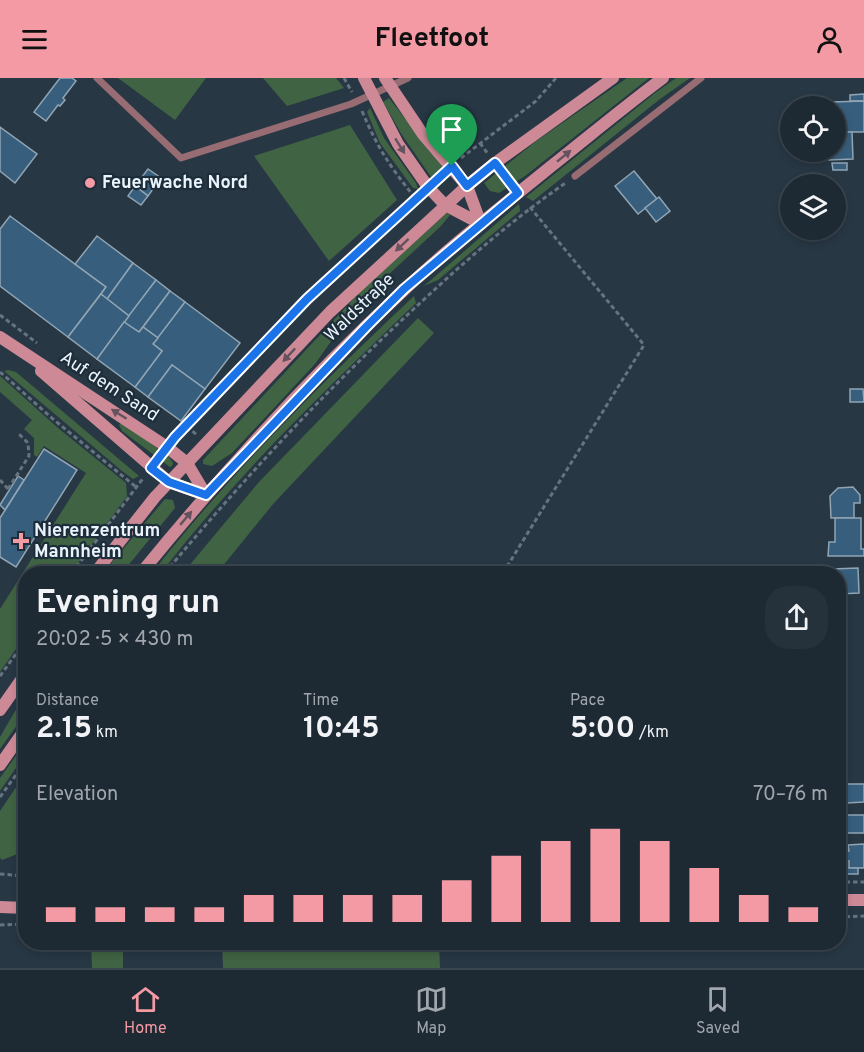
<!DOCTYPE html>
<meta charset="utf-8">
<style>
body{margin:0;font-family:Overpass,sans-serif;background:#25313b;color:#f1f3f6;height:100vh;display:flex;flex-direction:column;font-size:22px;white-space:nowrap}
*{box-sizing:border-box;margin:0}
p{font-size:20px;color:#a0a6ac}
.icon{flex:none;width:33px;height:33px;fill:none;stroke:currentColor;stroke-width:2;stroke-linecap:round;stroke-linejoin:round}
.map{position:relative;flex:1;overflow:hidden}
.side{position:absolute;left:18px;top:488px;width:828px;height:384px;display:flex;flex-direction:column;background:#1d2933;border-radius:24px;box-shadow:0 3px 9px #0003,0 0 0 2px #3b454e}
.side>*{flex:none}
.tools{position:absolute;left:780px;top:18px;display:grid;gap:12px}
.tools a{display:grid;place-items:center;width:66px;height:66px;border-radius:50%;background:#1d2933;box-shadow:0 3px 9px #0003,0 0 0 2px #3b454e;font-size:30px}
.pin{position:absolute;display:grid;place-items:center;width:51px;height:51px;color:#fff;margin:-62px -26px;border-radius:50% 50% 50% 0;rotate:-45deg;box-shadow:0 0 6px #0007}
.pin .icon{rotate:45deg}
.round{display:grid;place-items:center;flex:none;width:63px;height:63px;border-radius:24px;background:#25313b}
.overview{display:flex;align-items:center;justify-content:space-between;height:102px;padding:0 18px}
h1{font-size:33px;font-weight:700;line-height:45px}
.figures{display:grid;grid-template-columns:repeat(3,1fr);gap:9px;height:102px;padding:6px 18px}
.figures div{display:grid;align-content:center}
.figures b{font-size:30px;font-weight:700}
.figures small{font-size:16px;font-weight:400}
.figures p{font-size:16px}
.chart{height:168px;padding:12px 18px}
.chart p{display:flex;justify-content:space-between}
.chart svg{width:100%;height:108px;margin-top:6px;stroke:#f49aa4;stroke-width:6}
header{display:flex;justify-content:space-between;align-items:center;height:78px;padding:0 18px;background:#f49aa4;color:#111;font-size:27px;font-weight:700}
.dock{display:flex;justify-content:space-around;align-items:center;height:84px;border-top:2px solid #3b454e;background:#1d2933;font-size:16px;color:#a0a6ac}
.dock a{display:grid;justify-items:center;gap:3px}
.dock .current{color:#f49aa4}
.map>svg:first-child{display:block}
.green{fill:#406343}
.building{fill:#375e7c;stroke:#91a5b4;stroke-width:1.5}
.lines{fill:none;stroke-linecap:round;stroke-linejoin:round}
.path{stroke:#667480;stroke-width:3;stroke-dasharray:4.5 3;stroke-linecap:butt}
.lane{stroke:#976c73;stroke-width:7}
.secondary{stroke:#ce8996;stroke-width:12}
.oneway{fill:#64525e}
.route-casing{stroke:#fff;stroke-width:12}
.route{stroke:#1a73e8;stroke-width:8}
.poi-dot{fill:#f49aa4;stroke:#1d2d39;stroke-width:2}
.labels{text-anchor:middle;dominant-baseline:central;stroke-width:4.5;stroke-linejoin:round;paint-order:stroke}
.poi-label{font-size:18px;font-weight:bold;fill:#eaf4fd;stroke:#1d2d39;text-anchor:start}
.street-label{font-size:18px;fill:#eaf4fd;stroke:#1d2d39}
</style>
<header><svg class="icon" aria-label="menu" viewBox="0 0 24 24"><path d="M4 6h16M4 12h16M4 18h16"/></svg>Fleetfoot<svg class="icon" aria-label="person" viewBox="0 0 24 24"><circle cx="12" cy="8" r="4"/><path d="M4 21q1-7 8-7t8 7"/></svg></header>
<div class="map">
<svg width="864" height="890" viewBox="0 0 864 890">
<rect width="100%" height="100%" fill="#273744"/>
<g class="green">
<polygon points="118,0 206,0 175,42"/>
<polygon points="263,0 336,0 344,10 287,28"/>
<polygon points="627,0 649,0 525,98 499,115 490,113 484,105 535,64"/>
<polygon points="676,0 690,0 660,21 533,123 526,119 655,15"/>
<polygon points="389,20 443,89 431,99 402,57 383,24"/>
<polygon points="370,30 384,60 416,105 418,111 413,110 380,65 367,34"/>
<polygon points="350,47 397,122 329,183 254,78"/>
<polygon points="519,126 520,133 438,202 424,208"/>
<polygon points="447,135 450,137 441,148 359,224 315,286 232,375 212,388 203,386 203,382 360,214"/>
<path d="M414,218L416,225C326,311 237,397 161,495H152C230,395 322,305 414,218Z"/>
<polygon points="418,240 434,255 274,425 217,495 183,495 258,405"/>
<polygon points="8,292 16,294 139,398 133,401 122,393 4,293"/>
<polygon points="0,298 58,350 126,405 127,418 71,495 26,495 25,558 0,594 0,531 86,395 44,368 37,379 34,377 34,360 24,351 32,342 0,314"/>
<polygon points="121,345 123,345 169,379 173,385 172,388 170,389 122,353 119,347"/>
<polygon points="165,421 173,422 175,430 122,495 103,495"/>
<polygon points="25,616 25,636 0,671 0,659"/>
<polygon points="25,665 25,677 0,713 0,700"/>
<polygon points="25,696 25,773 2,782 0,780 0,733"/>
<polygon points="91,864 123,864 123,890 92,890"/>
<polygon points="222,864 439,864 440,890 223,890"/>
</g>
<g class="building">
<polygon points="60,0 72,0 76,3 63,20 65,22 60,28 58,27 46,43 34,34"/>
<polygon points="864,16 864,23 850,23 850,17"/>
<polygon points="864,23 864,54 843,54 843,46 836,46 836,28 832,28 832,24"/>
<polygon points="0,49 37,76 15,105 0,93"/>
<polygon points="841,54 852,54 853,81 829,82 829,76 836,74 836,61 841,61"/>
<polygon points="832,85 847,85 847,92 833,92"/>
<polygon points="148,91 161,100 148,118 135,108"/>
<polygon points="634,93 657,121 638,136 615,108"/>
<polygon points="135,108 148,118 141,127 128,118"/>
<polygon points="659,119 670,133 656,144 645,130"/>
<polygon points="10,138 106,209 68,259 0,208 0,151"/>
<polygon points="97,158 133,185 107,221 101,216 106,209 75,186"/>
<polygon points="133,185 156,202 129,238 107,221"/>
<polygon points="156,202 170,213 139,254 124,244"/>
<polygon points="170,213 185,224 158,260 143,249"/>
<polygon points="101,216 129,238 97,281 68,259"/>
<polygon points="185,224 240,265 205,311 172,287 148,319 135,309 162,273 153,266"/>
<polygon points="124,244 139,254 143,249 158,260 153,266 162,273 135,309 97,281"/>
<polygon points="172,287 205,311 181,343 148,319"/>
<polygon points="850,311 863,311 864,324 850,324"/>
<polygon points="44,371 77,392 16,489 0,479 0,440"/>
<polygon points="18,398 24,402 5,432 0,427"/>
<polygon points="853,409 860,417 860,425 854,425 854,440 831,440 830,418 838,410"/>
<polygon points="835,440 861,440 861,471 864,471 864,478 828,478 829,464 835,464"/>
<polygon points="858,490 859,515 838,516 838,495 832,495 832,491"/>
<rect x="838" y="599" width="7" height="13"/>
<polygon points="847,706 864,706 864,724 847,725"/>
<rect x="847" y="737" width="17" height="18"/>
<polygon points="864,766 864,790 849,790 849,783 845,783 845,773 849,773 848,767"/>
<rect x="838" y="790" width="20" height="6"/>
</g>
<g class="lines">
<g class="path">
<polyline points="344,0 352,14"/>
<path d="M362,33C378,71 391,90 416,121"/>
<polyline points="480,65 488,76"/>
<polyline points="461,80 536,23 556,0"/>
<polyline points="0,237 37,265"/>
<polyline points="0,294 53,341 136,409"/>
<polyline points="187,348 197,357"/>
<polyline points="176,359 307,221 419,119"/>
<polyline points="0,402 9,412"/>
<polyline points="8,411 29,378 28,365 19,356"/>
<polyline points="72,495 144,399"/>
<path d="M165,495C239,406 318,321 402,242C454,193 507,145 567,104"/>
<polyline points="503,495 644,267 529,128"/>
<polyline points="0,598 26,562"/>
<polyline points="0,719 26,683"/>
<polyline points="0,796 26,798"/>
<polyline points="838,804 864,804"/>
<polyline points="838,839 864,838"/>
<polyline points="0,847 26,846"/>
</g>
<g class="lane">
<polyline points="97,0 181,80 351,26 408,0"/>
<polyline points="575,98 701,0"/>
</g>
<g class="secondary">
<polyline points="364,0 398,66 428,109 445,127 481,146"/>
<polyline points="385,0 422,55 467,108 481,146"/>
<polyline points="0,259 167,369 187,385 206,417"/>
<polyline points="41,293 169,404 206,417"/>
<polyline points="95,495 155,419 330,234 467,108 495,85 613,0"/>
<path d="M141,495C222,396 309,300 403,213C449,169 500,130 549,90C587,60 624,29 663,0"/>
<polyline points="0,632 26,595"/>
<polyline points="0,687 26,650"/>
<polyline points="838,822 864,822"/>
<polyline points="0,829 26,830"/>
</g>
</g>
<defs><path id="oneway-solid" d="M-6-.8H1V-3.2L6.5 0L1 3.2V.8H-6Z" transform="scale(1.5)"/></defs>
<g class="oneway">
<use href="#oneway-solid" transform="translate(400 68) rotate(58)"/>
<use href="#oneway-solid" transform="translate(564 78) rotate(-39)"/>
<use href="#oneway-solid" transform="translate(402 167) rotate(137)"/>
<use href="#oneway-solid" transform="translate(289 277) rotate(133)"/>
<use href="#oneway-solid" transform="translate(119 336) rotate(-148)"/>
<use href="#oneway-solid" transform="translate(186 440) rotate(-50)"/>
</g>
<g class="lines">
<defs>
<polygon id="route" points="495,85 518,115 404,211 366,249 206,417 169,404 151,390 175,359 307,221 452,88 467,108"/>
</defs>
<use href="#route" class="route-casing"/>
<use href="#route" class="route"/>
</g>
<g class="poi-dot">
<circle cx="90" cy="105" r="6"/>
<path d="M18 454h6v6h6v6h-6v6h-6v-6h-6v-6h6z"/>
</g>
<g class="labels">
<g class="poi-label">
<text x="102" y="105">Feuerwache Nord</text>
<text x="34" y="453">Nierenzentrum<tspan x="34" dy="21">Mannheim</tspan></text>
</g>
<g class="street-label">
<text transform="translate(360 230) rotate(-44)">Waldstraße</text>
<text transform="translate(109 309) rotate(33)">Auf dem Sand</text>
</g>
</g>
</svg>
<div class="tools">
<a><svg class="icon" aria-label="locate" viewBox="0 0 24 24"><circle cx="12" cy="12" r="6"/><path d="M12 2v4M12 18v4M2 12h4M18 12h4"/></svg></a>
<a><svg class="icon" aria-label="layers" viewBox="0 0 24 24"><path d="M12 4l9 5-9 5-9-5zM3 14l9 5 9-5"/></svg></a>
</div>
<div class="pin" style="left:452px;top:88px;background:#1e9e55"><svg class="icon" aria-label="arrive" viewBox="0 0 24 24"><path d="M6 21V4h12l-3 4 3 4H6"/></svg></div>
<section class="side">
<div class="overview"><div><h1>Evening run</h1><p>20:02 · 5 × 430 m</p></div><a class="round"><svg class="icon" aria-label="share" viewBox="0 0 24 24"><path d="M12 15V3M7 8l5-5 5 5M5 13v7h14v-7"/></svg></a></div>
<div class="figures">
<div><p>Distance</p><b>2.15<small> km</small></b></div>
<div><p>Time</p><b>10:45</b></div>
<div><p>Pace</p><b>5:00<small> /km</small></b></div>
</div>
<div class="chart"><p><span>Elevation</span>70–76 m</p>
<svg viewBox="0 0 160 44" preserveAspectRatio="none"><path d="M5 44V38M15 44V38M25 44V38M35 44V38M45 44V33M55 44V33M65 44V33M75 44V33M85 44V27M95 44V17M105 44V11M115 44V6M125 44V11M135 44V22M145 44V33M155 44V38"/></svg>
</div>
</section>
</div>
<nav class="dock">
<a class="current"><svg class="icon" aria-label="home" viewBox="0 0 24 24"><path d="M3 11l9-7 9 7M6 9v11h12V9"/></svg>Home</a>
<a><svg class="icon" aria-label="map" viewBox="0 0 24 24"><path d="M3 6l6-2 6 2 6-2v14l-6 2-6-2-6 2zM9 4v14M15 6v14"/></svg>Map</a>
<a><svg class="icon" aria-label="saved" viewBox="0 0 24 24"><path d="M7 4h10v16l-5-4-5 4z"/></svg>Saved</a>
</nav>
